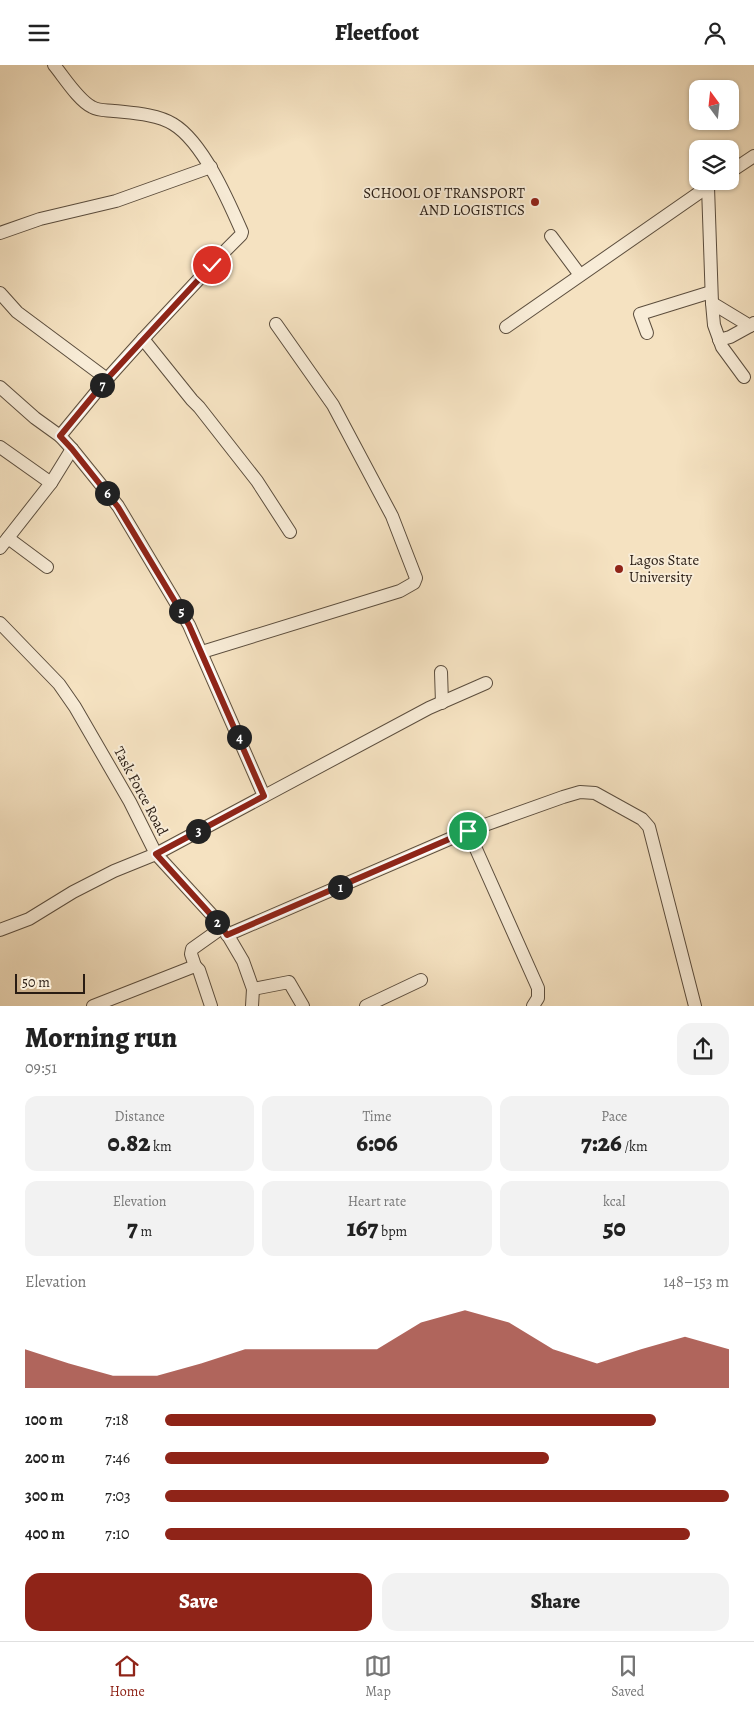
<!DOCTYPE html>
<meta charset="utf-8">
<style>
body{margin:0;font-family:Alegreya,serif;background:#f2f2f2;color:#222;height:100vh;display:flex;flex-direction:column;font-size:19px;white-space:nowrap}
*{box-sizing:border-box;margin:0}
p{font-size:16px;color:#767676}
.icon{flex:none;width:28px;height:28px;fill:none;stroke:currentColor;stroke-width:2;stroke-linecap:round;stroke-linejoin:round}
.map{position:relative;height:941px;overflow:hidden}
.panel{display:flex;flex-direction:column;background:#fff;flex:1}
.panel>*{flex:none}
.needle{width:32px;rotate:345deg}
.tools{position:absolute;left:689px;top:15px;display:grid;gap:10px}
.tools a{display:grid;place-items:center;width:50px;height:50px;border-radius:10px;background:#fff;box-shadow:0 1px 4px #0004;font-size:25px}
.scale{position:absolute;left:15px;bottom:12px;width:70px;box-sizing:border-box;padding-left:5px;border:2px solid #291c13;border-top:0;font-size:14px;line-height:18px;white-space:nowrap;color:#291c13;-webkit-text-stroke:4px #f8ecd7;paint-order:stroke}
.pin{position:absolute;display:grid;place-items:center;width:42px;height:42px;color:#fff;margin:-21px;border:2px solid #fff;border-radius:50%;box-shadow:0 1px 5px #0007}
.km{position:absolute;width:25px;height:25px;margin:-12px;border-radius:50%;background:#222;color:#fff;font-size:14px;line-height:25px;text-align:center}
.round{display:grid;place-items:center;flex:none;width:52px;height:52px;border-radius:15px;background:#f2f2f2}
.overview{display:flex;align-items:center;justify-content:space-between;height:85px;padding:0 25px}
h1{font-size:28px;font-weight:800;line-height:38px}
.figures{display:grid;grid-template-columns:repeat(3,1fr);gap:8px;height:85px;padding:5px 25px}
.figures div{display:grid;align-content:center;border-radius:12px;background:#f2f2f2;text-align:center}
.figures b{font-size:25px;font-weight:800}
.figures small{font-size:14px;font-weight:400}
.figures p{font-size:14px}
.chart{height:140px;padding:10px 25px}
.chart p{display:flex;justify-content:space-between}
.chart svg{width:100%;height:90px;margin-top:5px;fill:#8f2418;opacity:.7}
.button{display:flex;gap:10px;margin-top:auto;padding:10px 25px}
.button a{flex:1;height:58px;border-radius:15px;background:#8f2418;color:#fff;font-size:20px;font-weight:800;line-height:58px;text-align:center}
.button a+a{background:#f2f2f2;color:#222}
ul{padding:0 25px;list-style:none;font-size:16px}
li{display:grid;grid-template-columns:80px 60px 1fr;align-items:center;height:38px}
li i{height:12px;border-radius:6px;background:#8f2418}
header{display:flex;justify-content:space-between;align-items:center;height:65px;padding:0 25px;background:#fff;font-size:22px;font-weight:800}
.menu{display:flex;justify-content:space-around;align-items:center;height:70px;border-top:1px solid #e0e0e0;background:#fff;font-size:14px;color:#767676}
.menu a{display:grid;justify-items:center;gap:2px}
.menu .on{color:#8f2418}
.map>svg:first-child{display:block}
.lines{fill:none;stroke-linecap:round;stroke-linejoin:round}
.minor-casing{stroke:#5c4e3e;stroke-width:14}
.minor{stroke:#f8ecd7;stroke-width:12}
.route-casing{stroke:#fff;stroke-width:10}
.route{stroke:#8f2418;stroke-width:6}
.poi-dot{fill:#8f2418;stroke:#f8ecd7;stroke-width:2}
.labels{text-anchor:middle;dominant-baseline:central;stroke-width:4;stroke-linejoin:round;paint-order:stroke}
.poi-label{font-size:15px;fill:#291c13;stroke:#f8ecd7;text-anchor:end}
.street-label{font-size:15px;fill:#291c13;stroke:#f8ecd7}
</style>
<header><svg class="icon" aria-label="menu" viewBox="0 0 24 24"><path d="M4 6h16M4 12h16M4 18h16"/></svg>Fleetfoot<svg class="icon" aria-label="person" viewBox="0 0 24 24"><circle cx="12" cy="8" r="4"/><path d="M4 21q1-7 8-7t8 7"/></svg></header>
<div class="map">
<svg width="754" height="941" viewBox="0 0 754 941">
<rect width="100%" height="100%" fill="#f5e2c1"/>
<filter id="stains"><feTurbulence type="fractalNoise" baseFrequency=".004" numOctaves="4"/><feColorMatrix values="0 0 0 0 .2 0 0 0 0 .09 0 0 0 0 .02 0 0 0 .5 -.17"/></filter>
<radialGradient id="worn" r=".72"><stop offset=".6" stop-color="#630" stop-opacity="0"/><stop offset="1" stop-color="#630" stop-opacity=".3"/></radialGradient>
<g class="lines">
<defs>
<g id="minor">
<path d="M54,0C64,12 78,35 92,42C99,46 106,45 114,46C132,48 157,49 173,59C203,77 228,135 242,167L241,170L227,184L143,274L107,314L60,371"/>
<polyline points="730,107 754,91"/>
<polyline points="708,122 712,238 714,260 722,282 744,312"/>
<polyline points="0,168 40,154 116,136 211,102"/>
<polyline points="551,171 580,210"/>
<polyline points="0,228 17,247 107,314"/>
<polyline points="712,238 750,261 754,258"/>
<polyline points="506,262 716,116"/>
<polyline points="647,268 640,249 711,227"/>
<polyline points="143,274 192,335 199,342 257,416 290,467"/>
<polyline points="719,275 730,272 750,261"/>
<polyline points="0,322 35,353 60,371 72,384 118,441 189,560 264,731"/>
<polyline points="0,382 51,418"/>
<polyline points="8,473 47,502"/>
<polyline points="0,483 51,418 72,384"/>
<polyline points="0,558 59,619 75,642 130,737 156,789 223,862 243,896 253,924 252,941"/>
<polyline points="202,587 400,526 414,518 416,513 392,451 333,340 276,259"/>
<polyline points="441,607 442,638"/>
<polyline points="468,766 538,923 538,933 533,941"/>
<polyline points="0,865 29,854 73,827 114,806 156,789 429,643 486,618"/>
<polyline points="227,870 468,766 563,732 580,727 595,728 642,754 649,762 695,941"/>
<polyline points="195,901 191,889 192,884 223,862"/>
<polyline points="253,924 289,917 303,941"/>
<polyline points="93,941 195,901 199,905 211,941"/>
<polyline points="366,941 421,915"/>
</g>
</defs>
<use href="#minor" class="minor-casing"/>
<use href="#minor" class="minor"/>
</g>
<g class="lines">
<defs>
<polyline id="route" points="212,200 107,314 60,371 72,384 118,442 189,560 264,731 156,789 222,862 227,870 468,766"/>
</defs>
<use href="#route" class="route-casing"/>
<use href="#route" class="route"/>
</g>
<g class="poi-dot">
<circle cx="535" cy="137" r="5"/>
<circle cx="619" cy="504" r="5"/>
</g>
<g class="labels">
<g class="poi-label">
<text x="525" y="128">SCHOOL OF TRANSPORT<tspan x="525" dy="17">AND LOGISTICS</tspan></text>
<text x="629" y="495" text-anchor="start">Lagos State<tspan x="629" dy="17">University</tspan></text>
</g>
<g class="street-label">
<text transform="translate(141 726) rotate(62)">Task Force Road</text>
</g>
</g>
<rect width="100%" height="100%" filter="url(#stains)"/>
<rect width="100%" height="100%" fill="url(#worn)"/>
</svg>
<div class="tools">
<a><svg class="needle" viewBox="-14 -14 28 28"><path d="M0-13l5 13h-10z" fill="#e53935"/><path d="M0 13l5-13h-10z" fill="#767676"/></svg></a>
<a><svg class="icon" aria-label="layers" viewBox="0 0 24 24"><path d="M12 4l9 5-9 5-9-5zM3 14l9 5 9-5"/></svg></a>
</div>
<div class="scale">50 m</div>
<div class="pin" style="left:468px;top:766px;background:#1e9e55"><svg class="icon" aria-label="arrive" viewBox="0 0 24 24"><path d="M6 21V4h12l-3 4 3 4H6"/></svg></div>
<div class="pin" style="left:212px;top:200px;background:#d93025"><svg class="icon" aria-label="check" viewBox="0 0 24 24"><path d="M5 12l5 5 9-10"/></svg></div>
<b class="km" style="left:340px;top:822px">1</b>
<b class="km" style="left:217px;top:857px">2</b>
<b class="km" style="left:198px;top:766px">3</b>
<b class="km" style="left:239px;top:672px">4</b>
<b class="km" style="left:181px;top:546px">5</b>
<b class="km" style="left:107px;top:428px">6</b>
<b class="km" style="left:102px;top:320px">7</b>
</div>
<section class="panel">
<div class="overview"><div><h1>Morning run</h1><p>09:51</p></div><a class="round"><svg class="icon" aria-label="share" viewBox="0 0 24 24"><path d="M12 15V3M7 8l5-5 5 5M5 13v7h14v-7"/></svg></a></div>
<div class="figures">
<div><p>Distance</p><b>0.82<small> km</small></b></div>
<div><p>Time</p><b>6:06</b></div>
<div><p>Pace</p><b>7:26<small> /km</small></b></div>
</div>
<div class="figures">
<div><p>Elevation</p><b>7<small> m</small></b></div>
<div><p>Heart rate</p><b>167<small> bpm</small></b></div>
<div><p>kcal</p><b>50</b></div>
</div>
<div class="chart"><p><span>Elevation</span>148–153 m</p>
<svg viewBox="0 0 160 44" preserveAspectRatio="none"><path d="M0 44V25L10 32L20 38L30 38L40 32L50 25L60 25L70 25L80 25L90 12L100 6L110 12L120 25L130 32L140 25L150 19L160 25V44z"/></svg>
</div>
<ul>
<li><b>100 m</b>7:18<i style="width:87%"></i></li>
<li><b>200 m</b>7:46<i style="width:68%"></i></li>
<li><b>300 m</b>7:03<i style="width:100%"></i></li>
<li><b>400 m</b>7:10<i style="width:93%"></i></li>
</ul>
<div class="button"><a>Save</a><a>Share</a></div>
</section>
<nav class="menu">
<a class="on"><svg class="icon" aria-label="home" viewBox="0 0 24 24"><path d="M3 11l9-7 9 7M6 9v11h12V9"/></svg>Home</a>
<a><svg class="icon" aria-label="map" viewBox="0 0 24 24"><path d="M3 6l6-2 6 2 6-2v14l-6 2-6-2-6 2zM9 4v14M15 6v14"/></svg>Map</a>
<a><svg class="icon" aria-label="saved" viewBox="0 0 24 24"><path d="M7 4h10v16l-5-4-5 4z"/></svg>Saved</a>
</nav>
